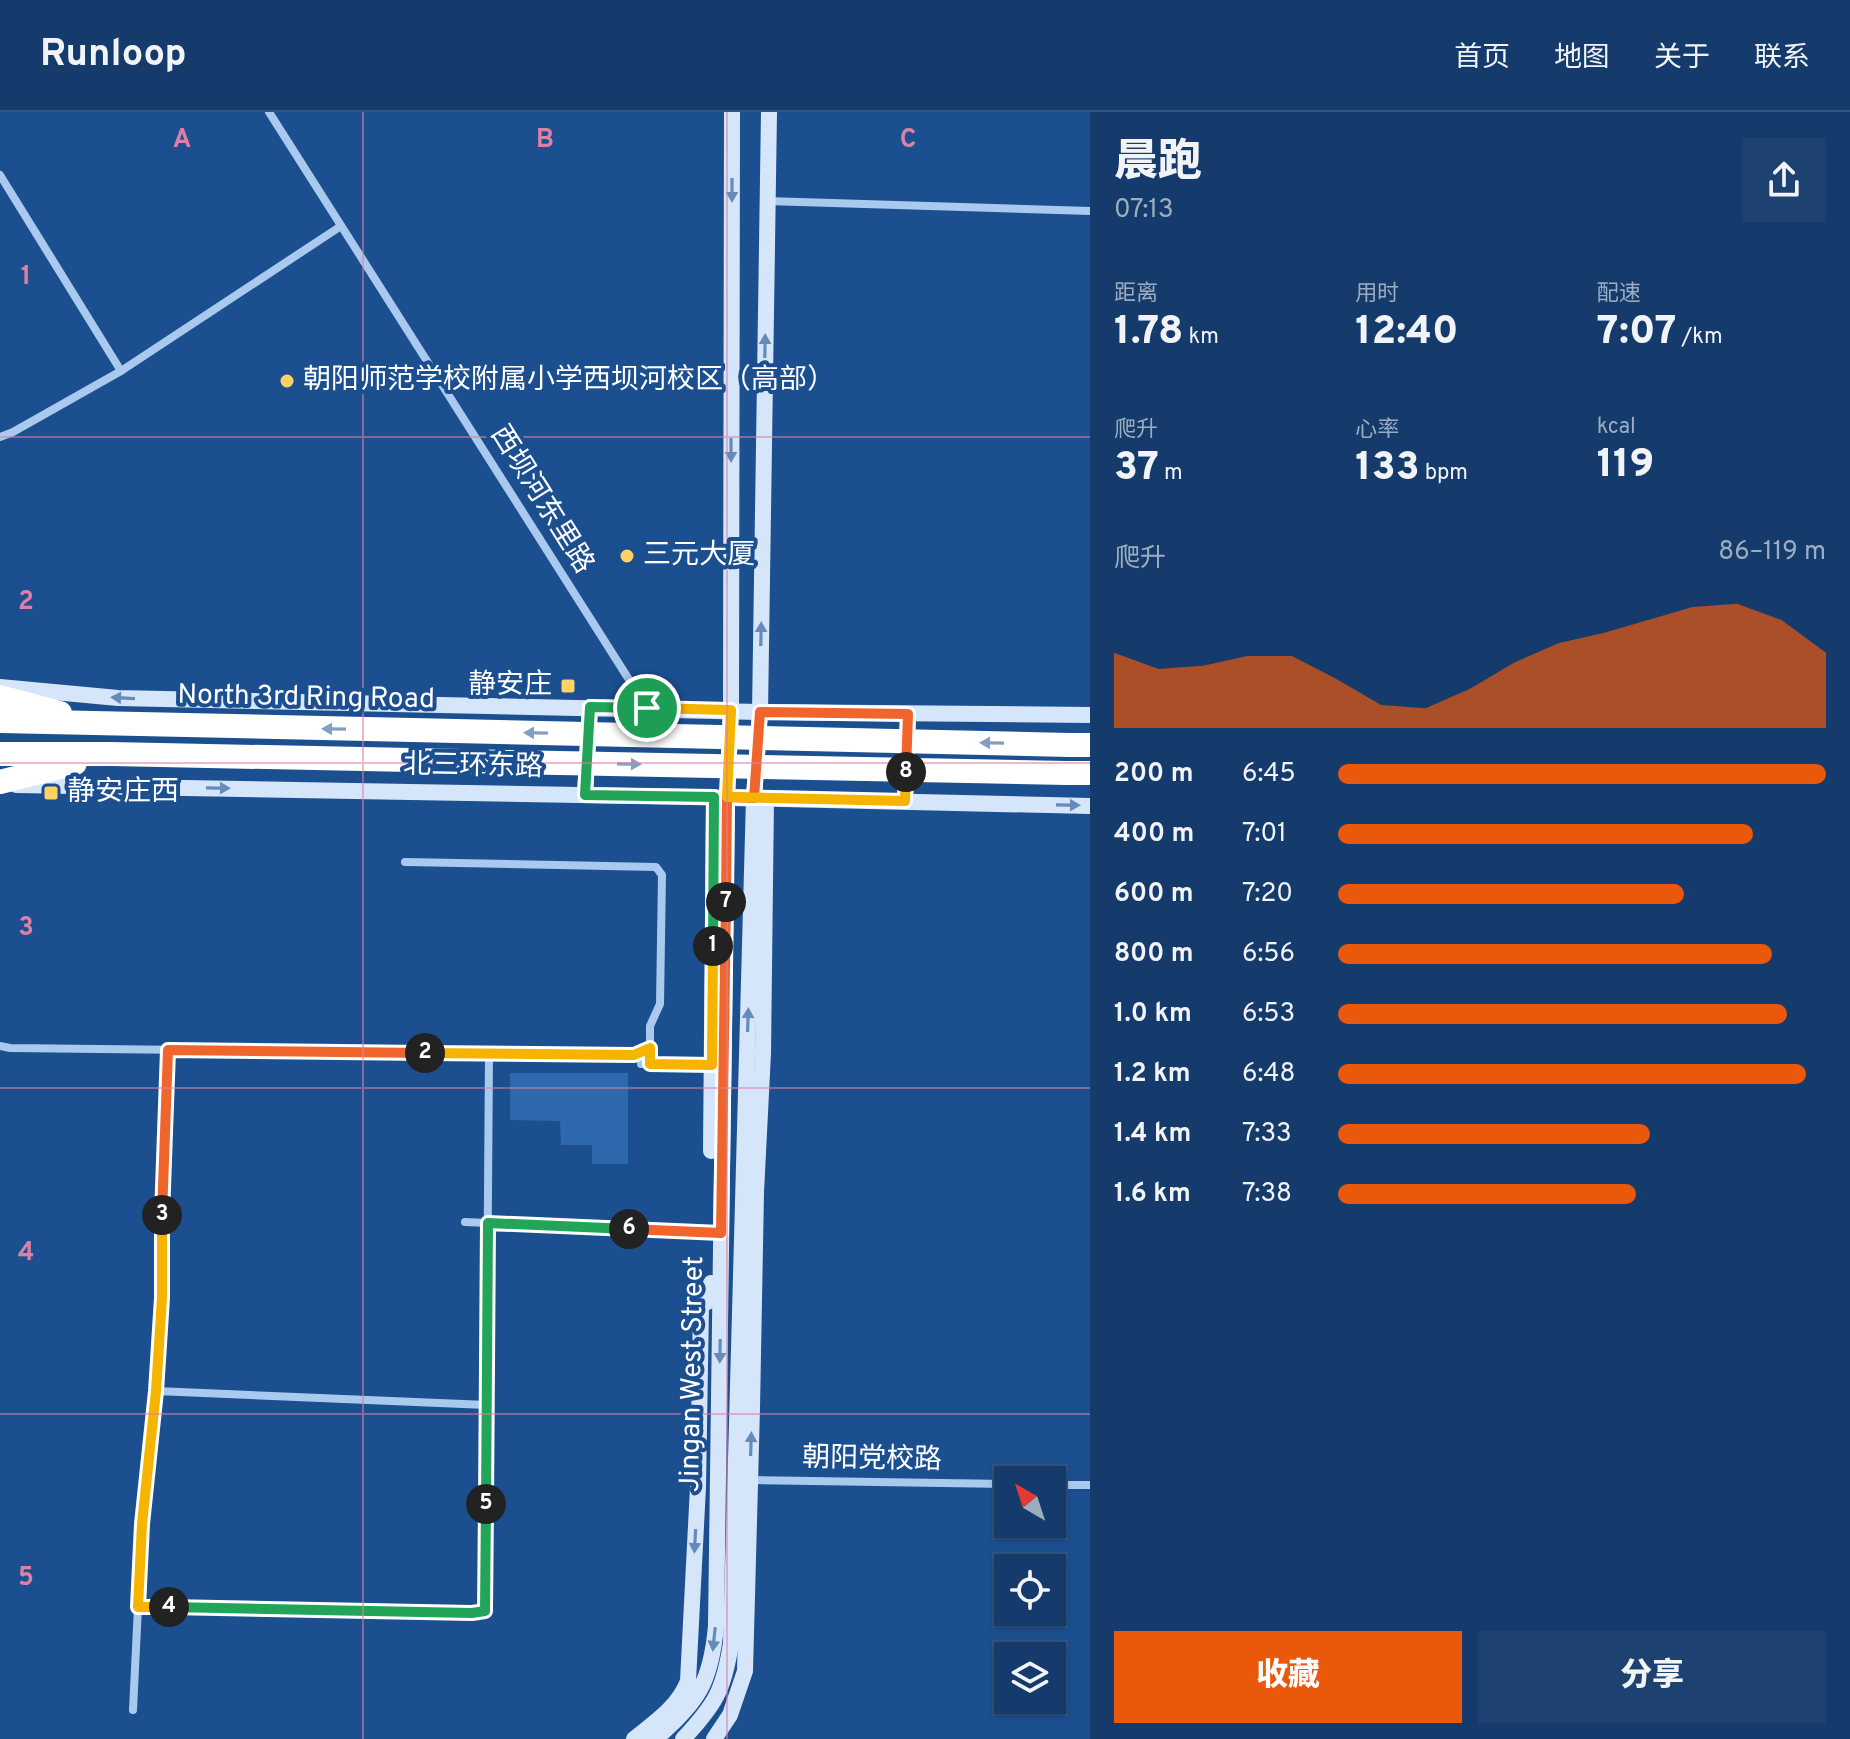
<!DOCTYPE html>
<html lang="zh">
<meta charset="utf-8">
<style>
body{margin:0;font-family:Overpass,"Noto Sans SC",sans-serif;background:#1d4271;color:#f1f3f6;height:100vh;display:flex;flex-direction:column;font-size:30px;white-space:nowrap}
*{box-sizing:border-box;margin:0}
p{font-size:26px;color:#9dadc1}
.icon{flex:none;width:44px;height:44px;fill:none;stroke:currentColor;stroke-width:2;stroke-linecap:round;stroke-linejoin:round}
.map{position:relative;flex:1;overflow:hidden}
.sheet{display:flex;flex-direction:column;background:#143b6b;width:760px}
.sheet>*{flex:none}
.needle{width:52px;rotate:321deg}
.controls{position:absolute;left:994px;top:1354px;display:grid;gap:16px}
.controls a{display:grid;place-items:center;width:72px;height:72px;border-radius:0px;background:#143b6b;box-shadow:0 2px 6px #0004,0 0 0 2px #33557e;font-size:40px}
.pin{position:absolute;display:grid;place-items:center;width:68px;height:68px;color:#fff;margin:-34px;border:4px solid #fff;border-radius:50%;box-shadow:0 2px 8px #0007}
.km{position:absolute;width:40px;height:40px;margin:-20px;border-radius:50%;background:#222;color:#fff;font-size:22px;line-height:40px;text-align:center}
.round{display:grid;place-items:center;flex:none;width:84px;height:84px;border-radius:0px;background:#1d4271}
.head{display:flex;align-items:center;justify-content:space-between;height:136px;padding:0 24px}
h1{font-size:44px;font-weight:800;line-height:60px}
.metrics{display:grid;grid-template-columns:repeat(3,1fr);gap:12px;height:136px;padding:8px 24px}
.metrics div{display:grid;align-content:center}
.metrics b{font-size:40px;font-weight:800}
.metrics small{font-size:22px;font-weight:400}
.metrics p{font-size:22px}
.chart{height:224px;padding:16px 24px}
.chart p{display:flex;justify-content:space-between}
.chart svg{width:100%;height:144px;margin-top:8px;fill:#ea580c;opacity:.7}
.primary-button{display:flex;gap:16px;margin-top:auto;padding:16px 24px}
.primary-button a{flex:1;height:92px;border-radius:0px;background:#ea580c;color:#fff;font-size:32px;font-weight:800;line-height:92px;text-align:center}
.primary-button a+a{background:#1d4271;color:#f1f3f6}
ul{padding:0 24px;list-style:none;font-size:26px}
li{display:grid;grid-template-columns:128px 96px 1fr;align-items:center;height:60px}
li i{height:20px;border-radius:10px;background:#ea580c}
header{display:flex;align-items:center;gap:48px;box-sizing:border-box;height:112px;padding:0 40px;background:#143b6b;border-bottom:2px solid #33557e}
header strong{font-size:38px}
nav{display:flex;gap:44px;margin-inline-start:auto;font-size:28px}
main{display:flex;flex:1;min-height:0}
.map>svg:first-child{display:block}
.green{fill:#2e69ad}
.lines{fill:none;stroke-linecap:round;stroke-linejoin:round}
.street{stroke:#a9c9ee;stroke-width:8}
.secondary{stroke:#d6e6fa;stroke-width:16}
.highway{stroke:#fff;stroke-width:24}
.highway-bridge{stroke:#fff;stroke-width:24}
.oneway{fill:#668bba}
.oneway2{fill:#829ec1}
.split-1-casing{stroke:#fff;stroke-width:16}
.split-2-casing{stroke:#fff;stroke-width:16}
.split-3-casing{stroke:#fff;stroke-width:16}
.split-4-casing{stroke:#fff;stroke-width:16}
.split-5-casing{stroke:#fff;stroke-width:16}
.split-6-casing{stroke:#fff;stroke-width:16}
.split-7-casing{stroke:#fff;stroke-width:16}
.split-8-casing{stroke:#fff;stroke-width:16}
.split-9-casing{stroke:#fff;stroke-width:16}
.split-1{stroke:#22a559;stroke-width:10}
.split-2{stroke:#f5b400;stroke-width:10}
.split-3{stroke:#f0652b;stroke-width:10}
.split-4{stroke:#f5b400;stroke-width:10}
.split-5{stroke:#22a559;stroke-width:10}
.split-6{stroke:#22a559;stroke-width:10}
.split-7{stroke:#f0652b;stroke-width:10}
.split-8{stroke:#f0652b;stroke-width:10}
.split-9{stroke:#f5b400;stroke-width:10}
.grid{fill:none;stroke:#dd80a5;stroke-width:2;stroke-opacity:0.55}
.poi-dot{fill:#ffd166;stroke:#1b4f8f;stroke-width:3}
.labels{text-anchor:middle;dominant-baseline:central;stroke-width:8;stroke-linejoin:round;paint-order:stroke}
.poi-label{font-size:28px;fill:#fff;stroke:#1b4f8f;text-anchor:start}
.street-label{font-size:28px;fill:#fff;stroke:#1b4f8f}
.grid-label{font-size:26px;text-anchor:middle;font-weight:bold;fill:#dd80a5;stroke:#1b4f8f;stroke-width:8;stroke-linejoin:round;paint-order:stroke}
</style>
<header>
<strong>Runloop</strong>
<nav><a>首页</a><a>地图</a><a>关于</a><a>联系</a></nav>
</header>
<main>
<div class="map">
<svg width="1090" height="1627" viewBox="0 0 1090 1627">
<rect width="100%" height="100%" fill="#1b4f8f"/>
<polygon class="green" points="510,961 628,961 628,1052 592,1052 592,1033 561,1033 560,1009 510,1008"/>
<g class="lines">
<g class="street">
<polyline points="269,0 647,596"/>
<polyline points="0,63 121,259"/>
<polyline points="767,89 1090,99"/>
<polyline points="0,325 13,320 121,259 341,114"/>
<polyline points="405,750 656,755 662,763 660,892 650,914 650,952"/>
<polyline points="0,934 10,936 634,943 650,936"/>
<polyline points="641,952 715,953"/>
<polyline points="465,1110 721,1121"/>
<polyline points="156,1279 487,1293"/>
<polyline points="748,1368 1008,1372"/>
<polyline points="1052,1373 1090,1373"/>
<polyline points="138,1495 472,1501 485,1499 489,941"/>
<polyline points="133,1598 142,1412 156,1279 162,1186 161,1136 168,938"/>
</g>
<g class="secondary">
<polyline points="0,575 118,586 760,600 1090,603"/>
<polyline points="16,673 691,685 1090,694"/>
<polyline points="585,683 590,595"/>
<polyline points="905,689 908,602"/>
<polyline points="711,1039 714,685"/>
<path d="M634,1627C655,1610 678,1595 688,1569L698,1375L701,1193L711,1188V1171"/>
<path d="M655,1627C698,1591 711,1570 716,1514L727,685L731,598L732,0"/>
<path d="M683,1627C715,1593 724,1578 731,1531L754,686L760,600L769,0"/>
<polyline points="714,1627 730,1603 745,1559 752,1296 756,1080 763,941 766,686"/>
</g>
<g class="highway">
<polyline points="0,585 60,601"/>
<polyline points="0,609 412,618"/>
<polyline points="1070,633 1090,633"/>
<polyline points="0,642 111,642 411,648"/>
<polyline points="1067,661 1090,661"/>
<polyline points="0,670 75,651"/>
</g>
<g class="highway-bridge">
<polyline points="412,618 1070,633"/>
<polyline points="411,648 1067,661"/>
</g>
</g>
<defs><path id="oneway-solid" d="M-6-.8H1V-3.2L6.5 0L1 3.2V.8H-6Z" transform="scale(2)"/></defs>
<g class="oneway">
<use href="#oneway-solid" transform="translate(732 78) rotate(90)"/>
<use href="#oneway-solid" transform="translate(765 234) rotate(-89)"/>
<use href="#oneway-solid" transform="translate(731 338) rotate(90)"/>
<use href="#oneway-solid" transform="translate(761 522) rotate(-89)"/>
<use href="#oneway-solid" transform="translate(123 586) rotate(-177)"/>
<use href="#oneway-solid" transform="translate(218 676) rotate(1)"/>
<use href="#oneway-solid" transform="translate(1068 693) rotate(1)"/>
<use href="#oneway-solid" transform="translate(748 908) rotate(-88)"/>
<use href="#oneway-solid" transform="translate(720 1239) rotate(91)"/>
<use href="#oneway-solid" transform="translate(751 1332) rotate(-88)"/>
<use href="#oneway-solid" transform="translate(695 1429) rotate(93)"/>
<use href="#oneway-solid" transform="translate(714 1527) rotate(96)"/>
</g>
<g class="oneway2">
<use href="#oneway-solid" transform="translate(334 617) rotate(-179)"/>
<use href="#oneway-solid" transform="translate(536 621) rotate(-179)"/>
<use href="#oneway-solid" transform="translate(992 631) rotate(-179)"/>
<use href="#oneway-solid" transform="translate(629 652) rotate(1)"/>
</g>
<g class="lines">
<defs>
<polyline id="split-1" points="647,596 590,595 585,683 714,685 713,834"/>
<polyline id="split-2" points="425,941 634,943 650,936 650,952 712,953 713,834"/>
<polyline id="split-3" points="162,1103 168,938 425,941"/>
<polyline id="split-4" points="162,1103 162,1186 156,1279 142,1412 138,1495 169,1495"/>
<polyline id="split-5" points="169,1495 472,1501 485,1499 486,1392"/>
<polyline id="split-6" points="486,1392 488,1111 629,1117"/>
<polyline id="split-7" points="629,1117 721,1121 726,790"/>
<polyline id="split-8" points="726,790 727,685 754,686 760,600 908,602 906,660"/>
<polyline id="split-9" points="647,596 731,598 727,685 905,689 906,660"/>
</defs>
<use href="#split-1" class="split-1-casing"/>
<use href="#split-2" class="split-2-casing"/>
<use href="#split-3" class="split-3-casing"/>
<use href="#split-4" class="split-4-casing"/>
<use href="#split-5" class="split-5-casing"/>
<use href="#split-6" class="split-6-casing"/>
<use href="#split-7" class="split-7-casing"/>
<use href="#split-8" class="split-8-casing"/>
<use href="#split-9" class="split-9-casing"/>
<use href="#split-1" class="split-1"/>
<use href="#split-2" class="split-2"/>
<use href="#split-3" class="split-3"/>
<use href="#split-4" class="split-4"/>
<use href="#split-5" class="split-5"/>
<use href="#split-6" class="split-6"/>
<use href="#split-7" class="split-7"/>
<use href="#split-8" class="split-8"/>
<use href="#split-9" class="split-9"/>
</g>
<path class="grid" d="M363,0V1627M727,0V1627M0,325H1090M0,651H1090M0,976H1090M0,1302H1090"/>
<g class="poi-dot">
<circle cx="287" cy="269" r="8"/>
<circle cx="627" cy="444" r="8"/>
<rect x="560" y="566" width="16" height="16" rx="4"/>
<rect x="43" y="673" width="16" height="16" rx="4"/>
</g>
<g class="labels">
<g class="poi-label">
<text x="303" y="269">朝阳师范学校附属小学西坝河校区（高部）</text>
<text x="643" y="444">三元大厦</text>
<text x="552" y="574" text-anchor="end">静安庄</text>
<text x="67" y="681">静安庄西</text>
</g>
<g class="street-label">
<text transform="translate(541 388) rotate(58)">西坝河东里路</text>
<text transform="translate(306 586) rotate(1)">North 3rd Ring Road</text>
<text transform="translate(473 655) rotate(1)">北三环东路</text>
<text transform="translate(693 1262) rotate(-89)">Jingan West Street</text>
<text transform="translate(872 1348) rotate(1)">朝阳党校路</text>
</g>
</g>
<g class="grid-label">
<text x="182" y="35">A</text>
<text x="545" y="35">B</text>
<text x="908" y="35">C</text>
<text x="26" y="172">1</text>
<text x="26" y="497">2</text>
<text x="26" y="823">3</text>
<text x="26" y="1148">4</text>
<text x="26" y="1473">5</text>
</g>
</svg>
<div class="controls">
<a><svg class="needle" viewBox="-14 -14 28 28"><path d="M0-13l5 13h-10z" fill="#e53935"/><path d="M0 13l5-13h-10z" fill="#9dadc1"/></svg></a>
<a><svg class="icon" aria-label="locate" viewBox="0 0 24 24"><circle cx="12" cy="12" r="6"/><path d="M12 2v4M12 18v4M2 12h4M18 12h4"/></svg></a>
<a><svg class="icon" aria-label="layers" viewBox="0 0 24 24"><path d="M12 4l9 5-9 5-9-5zM3 14l9 5 9-5"/></svg></a>
</div>
<div class="pin" style="left:647px;top:596px;background:#1e9e55"><svg class="icon" aria-label="arrive" viewBox="0 0 24 24"><path d="M6 21V4h12l-3 4 3 4H6"/></svg></div>
<b class="km" style="left:713px;top:834px">1</b>
<b class="km" style="left:425px;top:941px">2</b>
<b class="km" style="left:162px;top:1103px">3</b>
<b class="km" style="left:169px;top:1495px">4</b>
<b class="km" style="left:486px;top:1392px">5</b>
<b class="km" style="left:629px;top:1117px">6</b>
<b class="km" style="left:726px;top:790px">7</b>
<b class="km" style="left:906px;top:660px">8</b>
</div>
<section class="sheet">
<div class="head"><div><h1>晨跑</h1><p>07:13</p></div><a class="round"><svg class="icon" aria-label="share" viewBox="0 0 24 24"><path d="M12 15V3M7 8l5-5 5 5M5 13v7h14v-7"/></svg></a></div>
<div class="metrics">
<div><p>距离</p><b>1.78<small> km</small></b></div>
<div><p>用时</p><b>12:40</b></div>
<div><p>配速</p><b>7:07<small> /km</small></b></div>
</div>
<div class="metrics">
<div><p>爬升</p><b>37<small> m</small></b></div>
<div><p>心率</p><b>133<small> bpm</small></b></div>
<div><p>kcal</p><b>119</b></div>
</div>
<div class="chart"><p><span>爬升</span>86–119 m</p>
<svg viewBox="0 0 160 44" preserveAspectRatio="none"><path d="M0 44V21L10 26L20 25L30 22L40 22L50 29L60 37L70 38L80 32L90 24L100 18L110 15L120 11L130 7L140 6L150 11L160 21V44z"/></svg>
</div>
<ul>
<li><b>200 m</b>6:45<i style="width:100%"></i></li>
<li><b>400 m</b>7:01<i style="width:85%"></i></li>
<li><b>600 m</b>7:20<i style="width:71%"></i></li>
<li><b>800 m</b>6:56<i style="width:89%"></i></li>
<li><b>1.0 km</b>6:53<i style="width:92%"></i></li>
<li><b>1.2 km</b>6:48<i style="width:96%"></i></li>
<li><b>1.4 km</b>7:33<i style="width:64%"></i></li>
<li><b>1.6 km</b>7:38<i style="width:61%"></i></li>
</ul>
<div class="primary-button"><a>收藏</a><a>分享</a></div>
</section>
</main>
